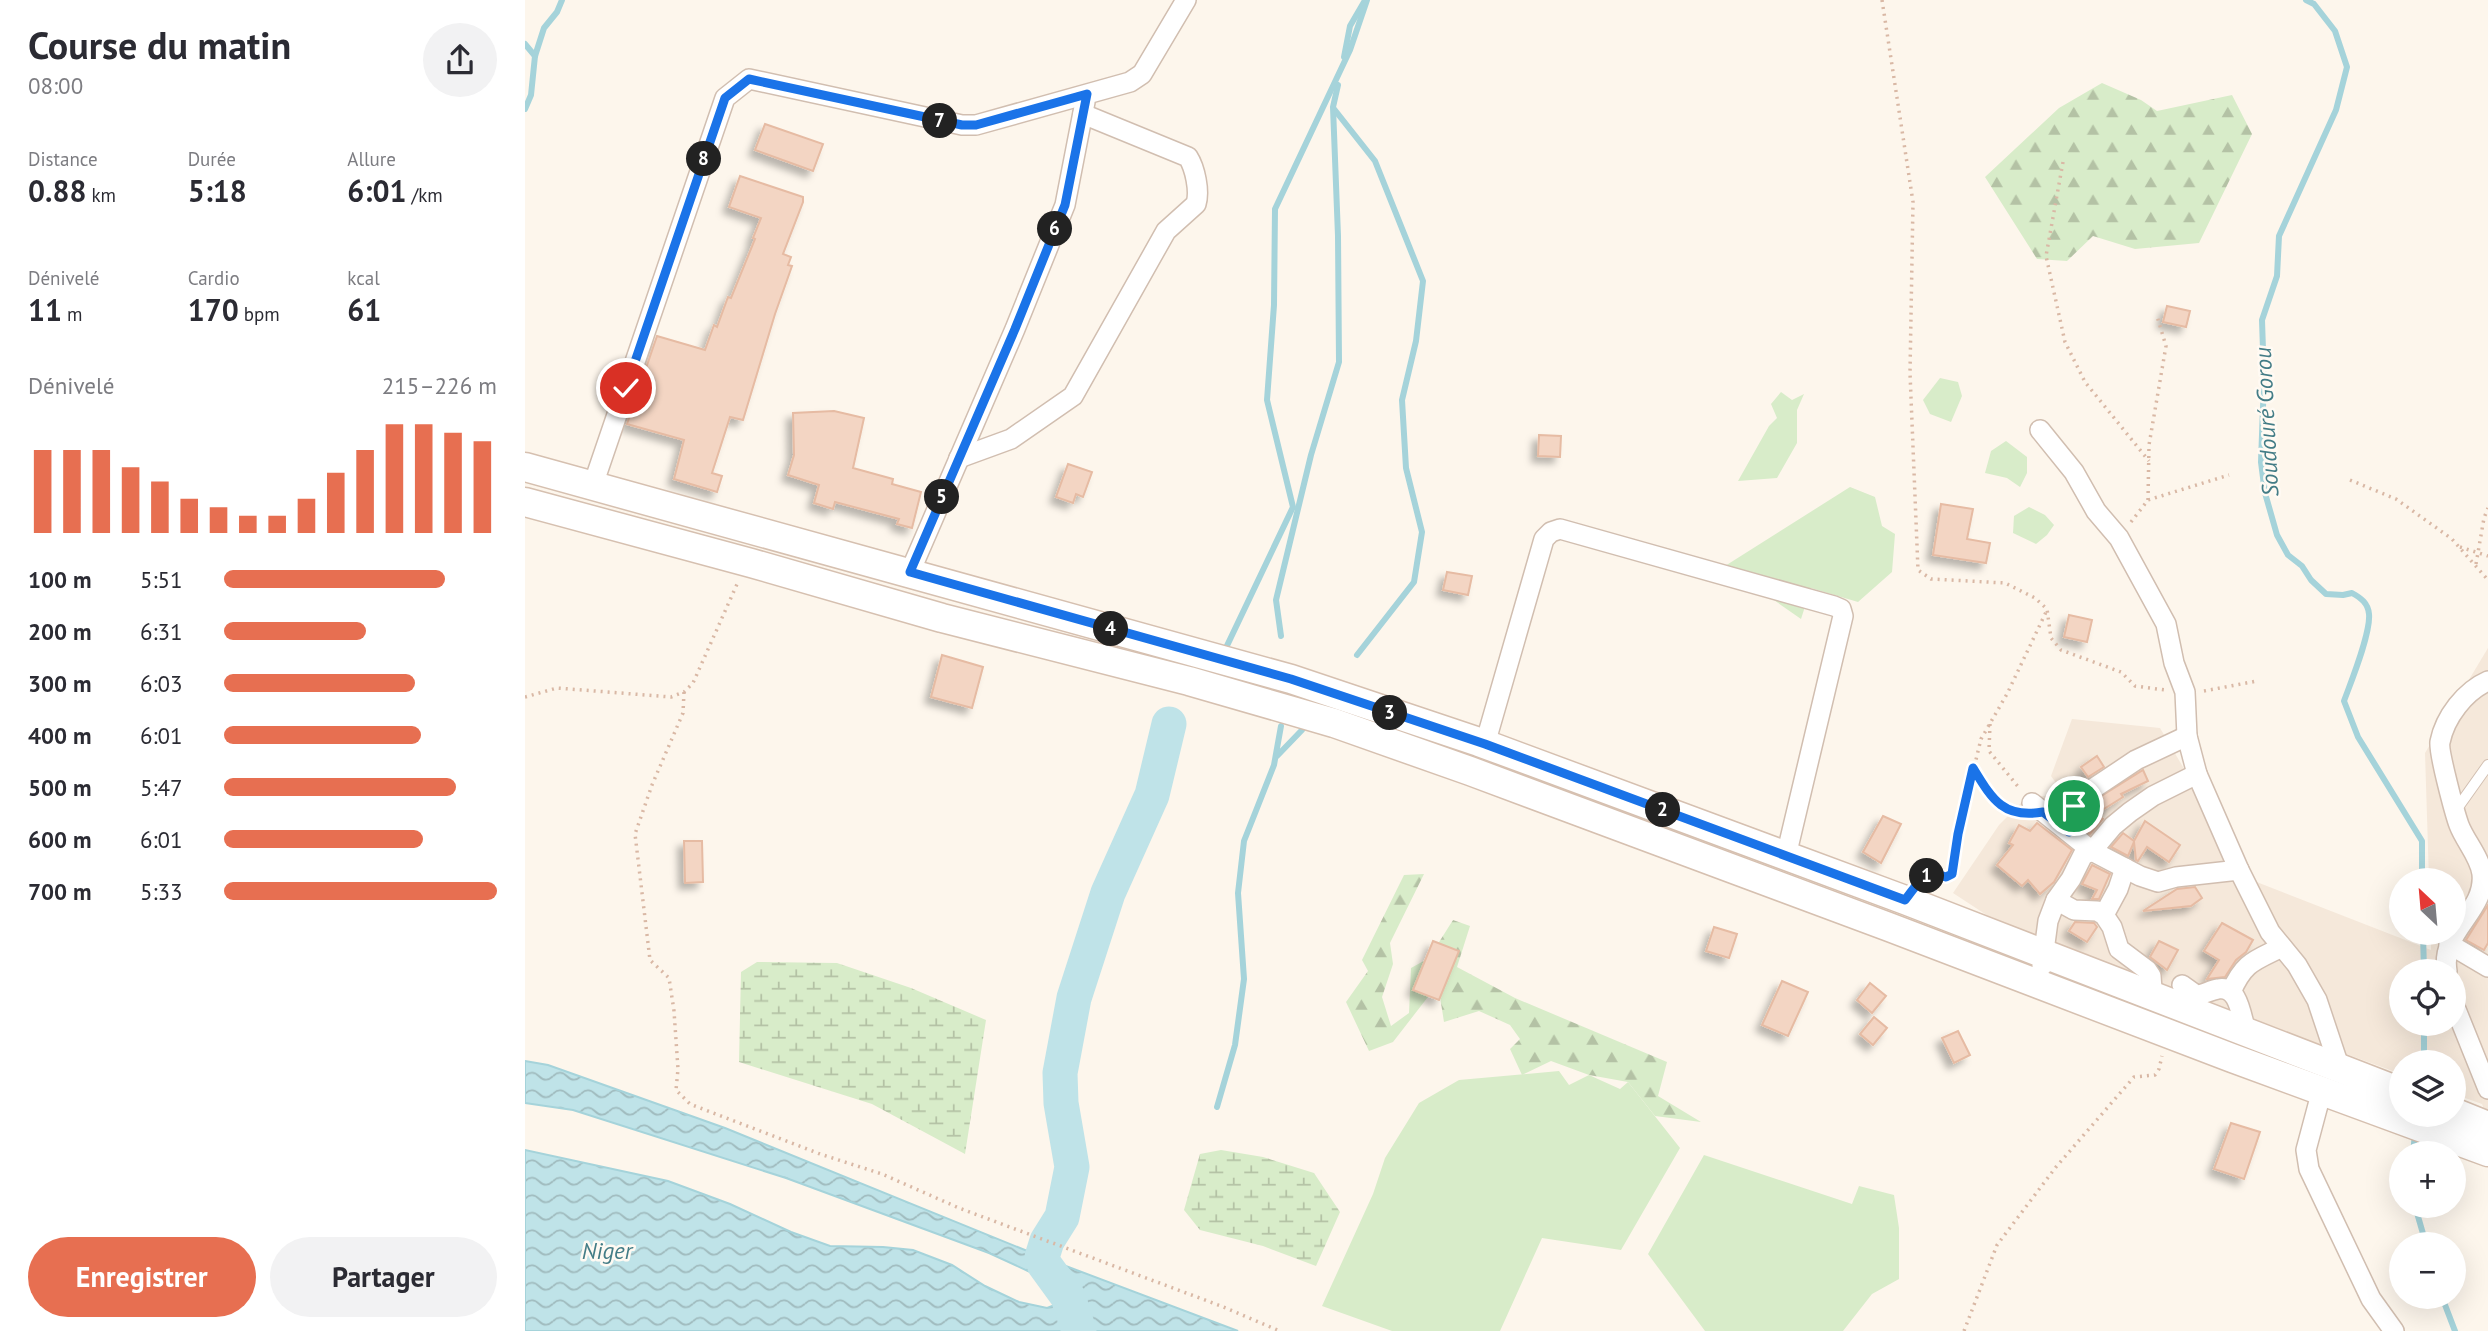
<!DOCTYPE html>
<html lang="fr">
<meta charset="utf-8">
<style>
body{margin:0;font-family:"PT Sans",sans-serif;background:#f2f2f3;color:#2b2b33;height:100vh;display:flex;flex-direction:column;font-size:26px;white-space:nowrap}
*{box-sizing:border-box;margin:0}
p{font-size:23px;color:#7c7c81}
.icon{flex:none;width:38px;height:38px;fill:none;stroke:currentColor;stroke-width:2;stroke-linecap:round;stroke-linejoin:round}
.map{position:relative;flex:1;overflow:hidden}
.panel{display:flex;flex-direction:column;background:#fff;width:525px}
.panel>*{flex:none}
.needle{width:46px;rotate:334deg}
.tools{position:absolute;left:1864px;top:868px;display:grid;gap:14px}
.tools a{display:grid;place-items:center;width:77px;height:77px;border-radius:50%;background:#fff;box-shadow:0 7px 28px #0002;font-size:35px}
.pin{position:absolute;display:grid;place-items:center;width:60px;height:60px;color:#fff;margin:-30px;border:4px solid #fff;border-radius:50%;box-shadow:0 2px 7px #0007}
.km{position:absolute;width:35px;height:35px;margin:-18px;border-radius:50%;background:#222;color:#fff;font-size:19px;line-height:35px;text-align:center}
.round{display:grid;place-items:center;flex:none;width:74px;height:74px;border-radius:37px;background:#f2f2f3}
.head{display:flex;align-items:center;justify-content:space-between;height:119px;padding:0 28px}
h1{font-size:38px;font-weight:600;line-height:52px}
.stats{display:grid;grid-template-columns:repeat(3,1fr);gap:10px;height:119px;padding:7px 28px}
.stats div{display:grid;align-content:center}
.stats b{font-size:30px;font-weight:600}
.stats small{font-size:19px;font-weight:400}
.stats p{font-size:19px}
.chart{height:196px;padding:14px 28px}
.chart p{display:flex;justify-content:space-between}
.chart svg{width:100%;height:126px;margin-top:7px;stroke:#e76f51;stroke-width:6}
.cta{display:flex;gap:14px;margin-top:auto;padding:14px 28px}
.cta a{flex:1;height:80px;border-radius:42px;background:#e76f51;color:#fff;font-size:28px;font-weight:600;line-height:80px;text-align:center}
.cta a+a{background:#f2f2f3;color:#2b2b33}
ul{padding:0 28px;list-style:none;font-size:23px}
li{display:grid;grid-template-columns:112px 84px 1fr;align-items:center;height:52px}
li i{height:18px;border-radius:9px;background:#e76f51}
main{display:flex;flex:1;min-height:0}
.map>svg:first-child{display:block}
.residential{fill:#f5e8da;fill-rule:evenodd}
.green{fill:#d8ecc9}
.forest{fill:url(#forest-firs)}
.wetland{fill:url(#wetland-marsh)}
.water{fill:url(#water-waves);stroke:#a5d3da;stroke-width:2}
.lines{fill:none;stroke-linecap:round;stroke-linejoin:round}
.stream{stroke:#a5d3da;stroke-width:6}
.river{stroke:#bfe3e8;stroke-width:35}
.building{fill:#f3d5c3;stroke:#e6bba3;stroke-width:2;filter:url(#shadow)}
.lane-casing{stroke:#d1beb0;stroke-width:12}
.street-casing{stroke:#d1beb0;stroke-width:22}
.secondary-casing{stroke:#d6c0b0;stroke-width:31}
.path{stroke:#d9b8a5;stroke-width:3.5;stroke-dasharray:2 5;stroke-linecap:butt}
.lane{stroke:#fff;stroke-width:10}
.street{stroke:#fff;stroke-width:19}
.secondary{stroke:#fff;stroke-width:28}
.route-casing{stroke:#fff;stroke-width:14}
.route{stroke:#1a73e8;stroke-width:9}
.labels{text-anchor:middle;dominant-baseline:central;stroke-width:5;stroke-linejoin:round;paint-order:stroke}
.water-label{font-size:23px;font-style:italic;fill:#437c86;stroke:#fffaf3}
</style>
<main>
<section class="panel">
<div class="head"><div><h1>Course du matin</h1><p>08:00</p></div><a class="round"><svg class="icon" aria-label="share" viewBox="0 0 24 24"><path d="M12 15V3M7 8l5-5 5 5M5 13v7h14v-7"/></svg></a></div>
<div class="stats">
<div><p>Distance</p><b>0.88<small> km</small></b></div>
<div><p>Durée</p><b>5:18</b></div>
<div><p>Allure</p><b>6:01<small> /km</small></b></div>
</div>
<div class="stats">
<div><p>Dénivelé</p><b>11<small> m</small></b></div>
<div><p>Cardio</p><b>170<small> bpm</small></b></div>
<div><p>kcal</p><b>61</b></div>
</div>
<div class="chart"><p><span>Dénivelé</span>215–226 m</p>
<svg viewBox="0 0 160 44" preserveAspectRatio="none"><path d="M5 44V15M15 44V15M25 44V15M35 44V21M45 44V26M55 44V32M65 44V35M75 44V38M85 44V38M95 44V32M105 44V23M115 44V15M125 44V6M135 44V6M145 44V9M155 44V12"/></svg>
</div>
<ul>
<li><b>100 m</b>5:51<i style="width:81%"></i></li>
<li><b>200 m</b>6:31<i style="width:52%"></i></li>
<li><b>300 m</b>6:03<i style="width:70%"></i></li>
<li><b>400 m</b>6:01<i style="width:72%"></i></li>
<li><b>500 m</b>5:47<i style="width:85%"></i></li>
<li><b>600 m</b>6:01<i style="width:73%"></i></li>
<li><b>700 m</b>5:33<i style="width:100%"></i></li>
</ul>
<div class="cta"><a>Enregistrer</a><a>Partager</a></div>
</section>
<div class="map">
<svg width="1963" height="1331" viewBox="0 0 1963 1331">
<defs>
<pattern id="forest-firs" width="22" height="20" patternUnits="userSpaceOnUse" patternTransform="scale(1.75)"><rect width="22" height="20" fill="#d8ecc9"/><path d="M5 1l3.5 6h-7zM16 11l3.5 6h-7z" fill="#b4c2a5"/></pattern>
<pattern id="wetland-marsh" width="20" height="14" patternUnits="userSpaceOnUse" patternTransform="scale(1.75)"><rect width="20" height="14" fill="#d8ecc9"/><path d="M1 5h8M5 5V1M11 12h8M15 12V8" fill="none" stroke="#b4c2a5"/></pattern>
<pattern id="water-waves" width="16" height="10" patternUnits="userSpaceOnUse" patternTransform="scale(1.75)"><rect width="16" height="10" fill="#bfe3e8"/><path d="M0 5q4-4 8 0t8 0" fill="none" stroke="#a0bbbe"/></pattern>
<filter id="shadow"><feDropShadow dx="-6" dy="6" stdDeviation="3.5" flood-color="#0004"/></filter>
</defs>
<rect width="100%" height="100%" fill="#fdf6ec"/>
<path class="residential" d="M1963,648V1120L1957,1104L1929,1094L1928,1062H1876V1074L1489,933L1428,893L1474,825L1501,798L1539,794L1526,776L1547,719L1635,728L1724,879L1906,950V933H1928V880H1904L1900,753ZM1876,971H1928V1024H1876Z"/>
<g class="green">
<polygon points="1415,378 1433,382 1437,396 1426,422 1405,414 1398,400"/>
<polygon points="1256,392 1267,400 1279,394 1272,410 1272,443 1252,478 1213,481 1244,426 1252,418 1246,404"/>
<polygon points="1481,441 1502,457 1502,473 1495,487 1482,478 1460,473 1466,451"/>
<polygon points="1325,487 1350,497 1357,526 1370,534 1367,572 1333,602 1286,588 1276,619 1200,566"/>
<polygon points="1504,507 1520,515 1529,525 1522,535 1511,544 1488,533 1489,516"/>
<polygon points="1034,1071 1044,1085 1064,1075 1095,1089 1103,1082 1155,1148 1096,1250 1017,1238 975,1331 867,1331 797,1306 848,1194 860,1158 894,1103 934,1080"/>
<polygon points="1179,1155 1327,1204 1334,1186 1369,1195 1374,1228 1374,1279 1347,1294 1318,1331 1180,1331 1123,1254"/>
</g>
<g class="forest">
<polygon points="1577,83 1616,100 1632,111 1707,95 1727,134 1674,243 1610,249 1568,236 1542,261 1512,259 1460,177 1534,108"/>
<polygon points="899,874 865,943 868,964 857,997 866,1026 884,1013 886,968 904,958 928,920 945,926 932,967 990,998 1142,1062 1133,1096 1176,1122 1130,1116 1103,1082 1064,1075 1026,1061 997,1075 985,1049 995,1039 985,1025 954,1011 919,1022 913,984 868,1042 844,1051 821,1002 843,971 837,960 879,875"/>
</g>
<g class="wetland">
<polygon points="232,962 312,963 386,988 461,1020 440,1154 347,1104 214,1062 216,972"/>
<polygon points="696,1150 738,1157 789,1173 815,1212 791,1266 738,1246 675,1230 659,1210 675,1154"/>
</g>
<polygon class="water" points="0,1061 23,1065 200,1128 517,1257 713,1331 0,1331 0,1150 143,1181 205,1204 266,1232 305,1246 358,1247 388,1250 427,1265 460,1286 494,1302 522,1308 530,1305 538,1298 537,1293 518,1278 464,1253 261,1178 48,1110 0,1103"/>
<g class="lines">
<g class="stream">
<path d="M1781,0L1789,4L1810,31L1822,67L1811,110L1754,236L1752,276L1737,320L1739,380L1736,462L1740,493L1752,535L1763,555L1777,566L1786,580L1801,594L1818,595L1827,593C1836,598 1843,603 1844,614C1846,633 1826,682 1819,701L1833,737L1897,841V880"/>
<polyline points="0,44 10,56"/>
<polyline points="819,57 825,26 839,2"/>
<polyline points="0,109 6,95 10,56 19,28 32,12 37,0"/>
<polyline points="809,109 850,161 898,281 891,341 877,400 881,468 897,532 889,582 832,655"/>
<polyline points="756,636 751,600 786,455 814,362 813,236 808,107 813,85"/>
<polyline points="699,652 768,507 742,400 749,305 750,209 825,50 842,0"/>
<polyline points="752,756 777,730"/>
<polyline points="1898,933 1899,971"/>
<polyline points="1899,1062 1899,1024"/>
<polyline points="692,1107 710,1045 719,979 713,893 719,841 749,765 756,726"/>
<polyline points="1888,1153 1890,1134"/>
<polyline points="1890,1206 1901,1244"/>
<polyline points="1917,1297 1930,1331"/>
</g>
<polyline class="river" points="554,1331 543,1297 519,1264 517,1257 522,1241 537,1217 547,1167 536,1103 535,1073 549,998 583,893 627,795 644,724"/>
</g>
<g class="building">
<polygon points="240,124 298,144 288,171 230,150"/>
<polygon points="215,176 278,197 278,202 258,254 266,257 263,265 267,266 250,314 218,420 205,417 187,473 197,476 192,492 149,479 159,440 102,424 132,336 180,350 189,325 192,327 203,297 206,298 230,239 228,238 236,218 204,207"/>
<polygon points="1642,306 1665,311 1661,327 1638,322"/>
<polygon points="309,411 339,418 328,468 368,479 367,484 396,492 387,528 372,524 374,519 310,502 308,509 289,503 294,485 263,475 269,455 268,413"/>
<polygon points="1014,435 1036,436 1035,457 1013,456"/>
<polygon points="543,464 567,472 558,497 551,494 548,503 531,497"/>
<polygon points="1416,504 1448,509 1442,539 1465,543 1461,563 1408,555"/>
<polygon points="922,572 947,576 943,595 918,590"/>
<polygon points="1544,615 1567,620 1562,642 1539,637"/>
<polygon points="417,655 458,667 447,708 406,697"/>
<polygon points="1572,756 1579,767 1563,777 1556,767"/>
<polygon points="1618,770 1623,781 1596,794 1598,797 1571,814 1578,819 1565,834 1560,830 1566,818 1562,805"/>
<polygon points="1358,816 1376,824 1356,863 1338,852"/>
<polygon points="1620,821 1655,845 1644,862 1622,847 1613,861 1611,860 1609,842 1603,856 1586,847 1598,833 1609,841"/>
<polygon points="1512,823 1547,850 1529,882 1515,894 1503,880 1497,886 1472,865 1488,845 1484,843 1494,825 1505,831"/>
<polygon points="159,841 177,841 178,882 160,883"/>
<polygon points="1567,865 1585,874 1574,899 1567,899 1572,890 1557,884"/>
<polygon points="1670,887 1677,898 1666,906 1618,911 1652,889"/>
<polygon points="1963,905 1963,943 1959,950 1941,940"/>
<polygon points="1550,922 1569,923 1572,927 1562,942 1544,931"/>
<polygon points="1697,923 1728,940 1721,952 1711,960 1700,977 1682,979 1694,960 1679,951"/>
<polygon points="1189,927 1212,934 1204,958 1181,951"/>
<polygon points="908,941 934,951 914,1000 888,990"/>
<polygon points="1634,941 1653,950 1642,970 1625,957"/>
<polygon points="1257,981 1283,992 1263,1036 1237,1025"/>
<polygon points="1345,983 1361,996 1347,1013 1332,1000"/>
<polygon points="1349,1017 1362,1028 1348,1045 1335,1034"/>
<polygon points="1433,1031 1445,1055 1429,1063 1417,1038"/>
<polygon points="1706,1123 1735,1132 1719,1179 1689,1169"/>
</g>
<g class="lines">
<defs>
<polyline id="lane" points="1931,810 1963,765"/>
<g id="street">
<polyline points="1515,430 1549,472 1571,511 1594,538 1641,624 1649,663 1660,692 1662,736 1672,774 1714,870 1745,932 1772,965 1792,1000 1815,1069"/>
<path d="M434,458L486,439L548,396L641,231L671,204C675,191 670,168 663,157L558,114"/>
<polyline points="68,485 200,98 224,79 437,125 451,125 605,82 617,74 661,0"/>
<polyline points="385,572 490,329 540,205 560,102"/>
<polyline points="960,744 1019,539 1026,532 1035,529 1309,606 1316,609 1318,616 1261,856"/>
<polyline points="1507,803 1567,851 1615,876 1633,882 1651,877 1714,870"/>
<polyline points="1544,832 1554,818 1547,803 1549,797 1566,790 1611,760 1662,736"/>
<polyline points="1531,900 1549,910 1572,911 1579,915 1587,927 1594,949 1622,970 1626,976 1627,989 1623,996"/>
<polyline points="1579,915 1593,889 1600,868"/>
<polyline points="1924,944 1963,967"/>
<polyline points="1517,966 1523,921 1531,900 1546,879 1558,855 1567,851 1588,826 1605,812 1628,796 1672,774"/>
<path d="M1922,971C1915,930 1961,912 1957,874C1955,857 1940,841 1934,825C1930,814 1913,751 1915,742C1920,717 1940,691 1963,681"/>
<path d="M1657,985L1671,995C1679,995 1685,990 1693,989C1714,985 1716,1016 1721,1031"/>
<path d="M1706,992C1719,962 1729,961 1757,947"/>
<polyline points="1928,1002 1963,1089"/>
<polyline points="1797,1090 1781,1150 1784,1169 1846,1299 1869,1331"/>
</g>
<g id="secondary">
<polyline points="0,467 766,679 954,742 1380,900 1876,1092"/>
<polyline points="0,502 226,563 417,618 664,681 809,723 945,771 1364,927 1707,1058 1963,1152"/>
<polyline points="1928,1112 1963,1126"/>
</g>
</defs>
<use href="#lane" class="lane-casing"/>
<use href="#street" class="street-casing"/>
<use href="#secondary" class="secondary-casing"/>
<g class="path">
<polyline points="1357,0 1388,202 1385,373 1393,570 1406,579 1480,583 1510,598 1522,609 1526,638 1536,650 1596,672 1610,686 1640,690"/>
<polyline points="1538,162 1521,256 1540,342 1560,382 1624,461"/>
<polyline points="1825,480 1871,499 1927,539 1963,580"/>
<polyline points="1623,500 1624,445 1641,346 1632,316"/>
<polyline points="1606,522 1623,500 1704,475"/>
<polyline points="1935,547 1963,556"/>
<polyline points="1951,564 1959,518 1963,508"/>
<polyline points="1679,691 1732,681"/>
<polyline points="159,692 158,713 127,785 110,834 125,960 144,978 149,1011 153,1069 151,1090 165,1104 295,1154 357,1174 434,1208 696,1306 755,1331"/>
<polyline points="0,697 32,688 146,697 159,692 168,683 213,582"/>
<polyline points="1465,724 1464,751 1495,789"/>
<polyline points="1448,768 1467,799 1492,813"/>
<polyline points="1395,883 1407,873 1421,877 1427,874 1433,834 1456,739 1482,694 1522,610"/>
<polyline points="1439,1331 1472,1245 1531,1167 1609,1077 1630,1075 1634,1069 1637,1056"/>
</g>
<use href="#lane" class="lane"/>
<use href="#street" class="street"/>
<use href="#secondary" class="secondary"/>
</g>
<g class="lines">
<defs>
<path id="route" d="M101,388L200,98L224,79L437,125H451L562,94L540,205L490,329L385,572L766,679L960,744L1380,900C1393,884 1398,869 1421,877L1427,874L1433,834L1448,768C1467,799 1478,819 1518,812L1544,832L1554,818L1549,806"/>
</defs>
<use href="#route" class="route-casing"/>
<use href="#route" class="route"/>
</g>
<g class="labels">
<g class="water-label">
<text transform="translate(1741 422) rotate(-93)">Soudouré Gorou</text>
<text x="82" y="1250">Niger</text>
</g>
</g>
</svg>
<div class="tools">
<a><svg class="needle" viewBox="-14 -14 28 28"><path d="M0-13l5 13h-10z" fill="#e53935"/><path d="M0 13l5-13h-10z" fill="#7c7c81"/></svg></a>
<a><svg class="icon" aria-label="locate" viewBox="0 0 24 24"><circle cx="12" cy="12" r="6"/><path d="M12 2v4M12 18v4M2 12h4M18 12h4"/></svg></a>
<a><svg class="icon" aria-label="layers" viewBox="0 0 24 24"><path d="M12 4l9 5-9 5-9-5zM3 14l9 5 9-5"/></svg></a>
<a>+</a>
<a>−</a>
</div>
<div class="pin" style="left:1549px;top:806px;background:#1e9e55"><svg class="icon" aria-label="arrive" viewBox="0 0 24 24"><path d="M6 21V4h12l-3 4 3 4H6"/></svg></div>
<div class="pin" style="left:101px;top:388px;background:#d93025"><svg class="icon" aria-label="check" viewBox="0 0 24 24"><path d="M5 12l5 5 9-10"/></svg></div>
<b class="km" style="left:1402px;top:876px">1</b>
<b class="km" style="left:1138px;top:810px">2</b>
<b class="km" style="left:865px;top:713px">3</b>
<b class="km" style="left:586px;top:629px">4</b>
<b class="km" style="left:417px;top:497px">5</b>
<b class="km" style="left:530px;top:229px">6</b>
<b class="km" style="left:415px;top:121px">7</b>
<b class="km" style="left:179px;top:159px">8</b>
</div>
</main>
